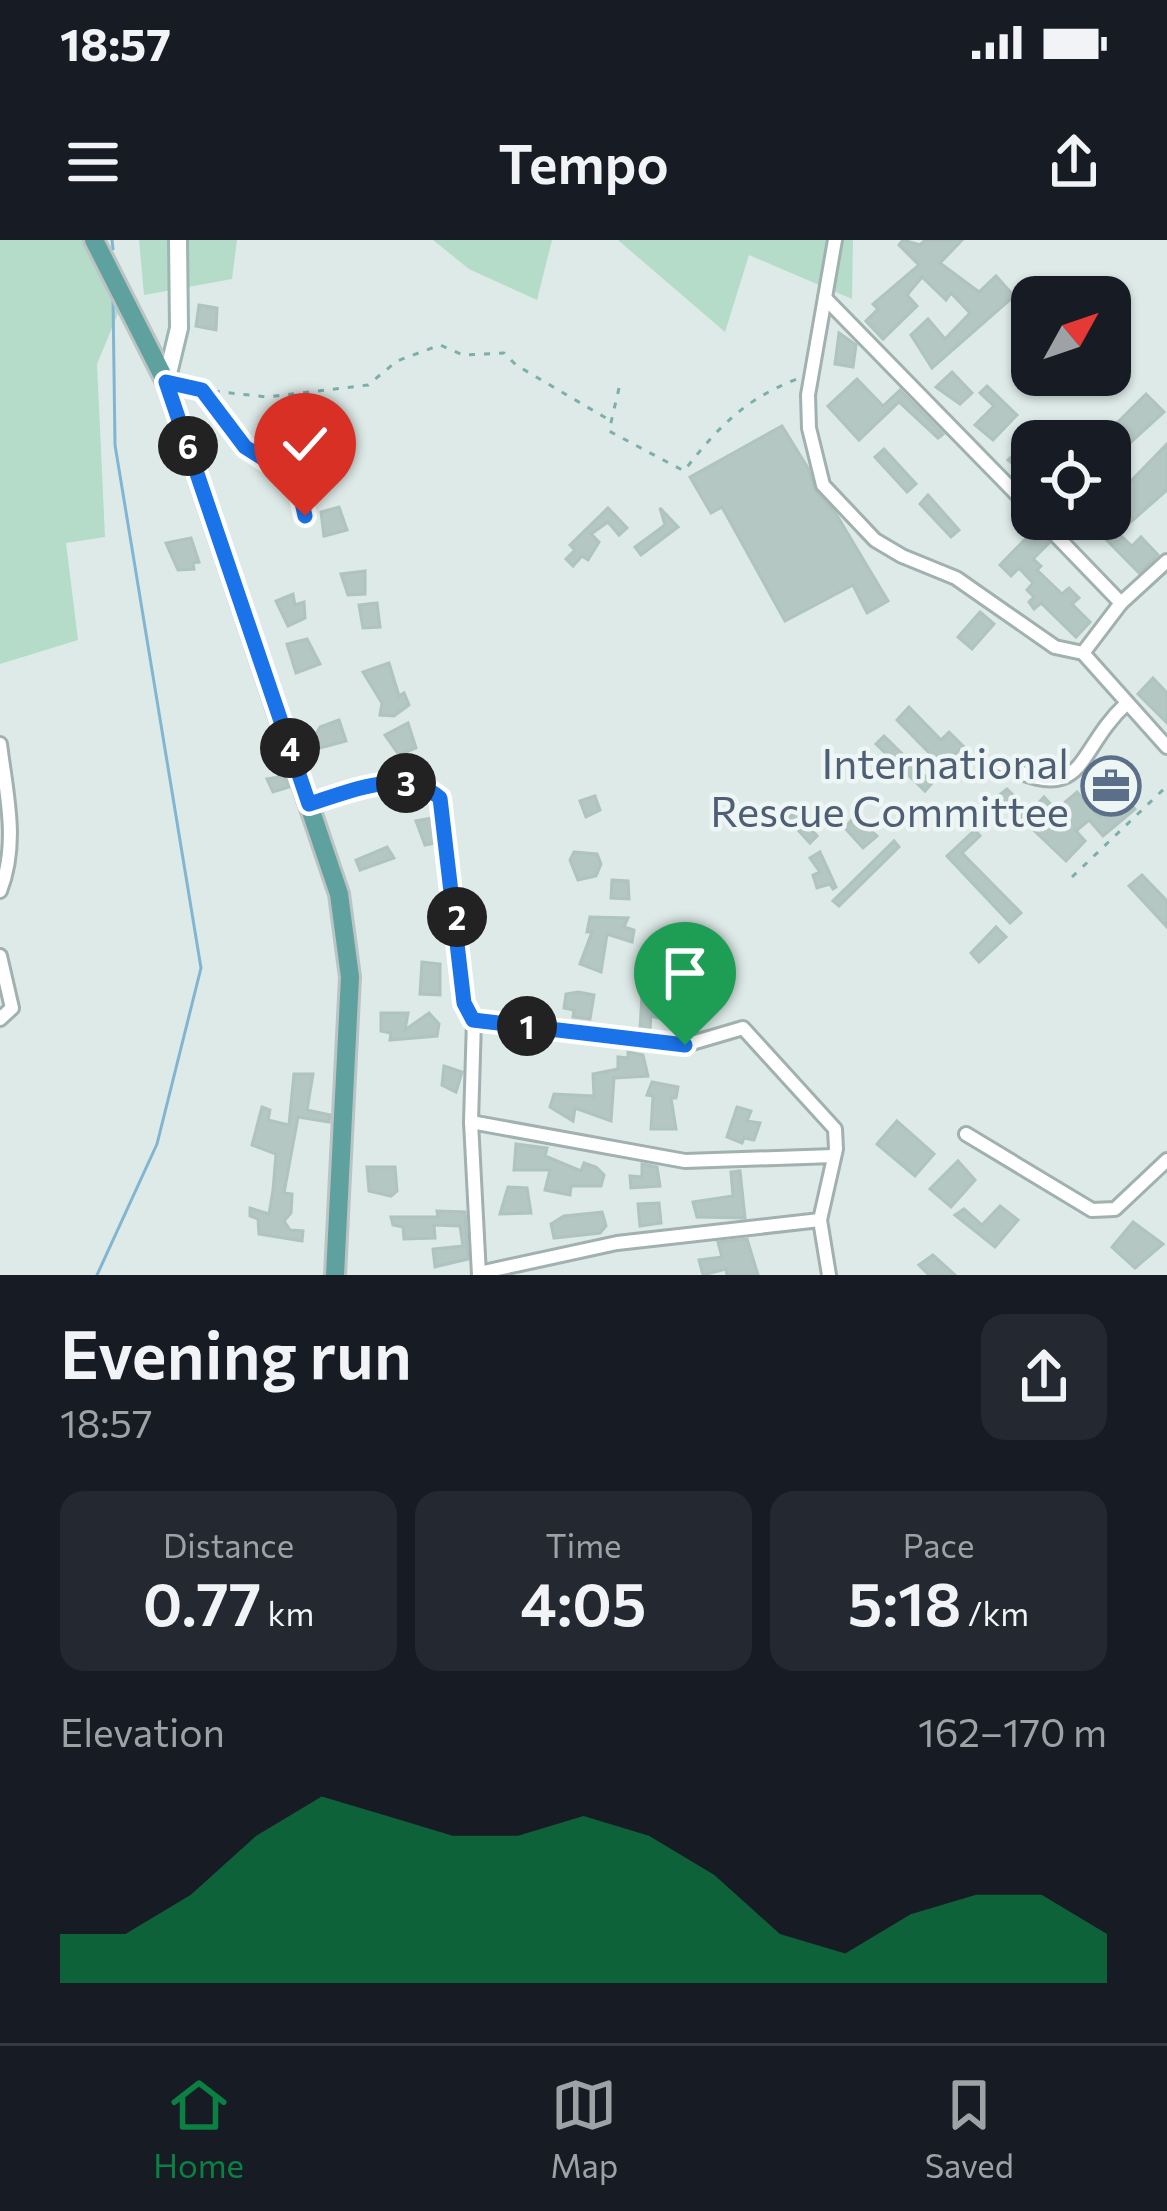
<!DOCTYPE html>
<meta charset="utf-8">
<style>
body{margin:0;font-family:Commissioner,sans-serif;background:#242831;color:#f1f3f6;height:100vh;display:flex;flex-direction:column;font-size:45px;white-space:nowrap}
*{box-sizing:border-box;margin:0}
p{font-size:39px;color:#9ea1a6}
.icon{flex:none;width:66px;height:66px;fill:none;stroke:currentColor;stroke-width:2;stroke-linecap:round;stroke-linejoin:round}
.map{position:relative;height:1035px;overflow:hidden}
.side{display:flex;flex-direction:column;background:#171b24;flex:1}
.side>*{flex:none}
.needle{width:78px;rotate:50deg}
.tools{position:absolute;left:1011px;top:36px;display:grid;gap:24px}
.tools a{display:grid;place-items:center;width:120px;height:120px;border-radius:24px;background:#171b24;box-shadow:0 3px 9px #0004;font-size:60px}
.pin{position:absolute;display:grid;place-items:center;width:102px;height:102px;color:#fff;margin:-123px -51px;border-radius:50% 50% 50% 0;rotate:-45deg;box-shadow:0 0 12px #0007}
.pin .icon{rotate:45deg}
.km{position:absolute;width:60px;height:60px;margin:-30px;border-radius:50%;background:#222;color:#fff;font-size:33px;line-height:60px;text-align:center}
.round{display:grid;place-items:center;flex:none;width:126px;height:126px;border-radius:24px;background:#242831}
.overview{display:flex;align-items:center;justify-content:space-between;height:204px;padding:0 60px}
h1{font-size:66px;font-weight:600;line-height:90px}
.figures{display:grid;grid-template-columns:repeat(3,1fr);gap:18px;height:204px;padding:12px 60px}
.figures div{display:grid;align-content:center;border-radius:24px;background:#242831;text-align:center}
.figures b{font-size:60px;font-weight:600}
.figures small{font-size:33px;font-weight:400}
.figures p{font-size:33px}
.chart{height:336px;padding:24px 60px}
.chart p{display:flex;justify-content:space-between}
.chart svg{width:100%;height:216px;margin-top:12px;fill:#0b8043;opacity:.7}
.status{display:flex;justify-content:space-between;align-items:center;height:84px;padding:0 60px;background:#171b24;direction:ltr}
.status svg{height:33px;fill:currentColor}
header{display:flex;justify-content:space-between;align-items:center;height:156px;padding:0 60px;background:#171b24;font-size:54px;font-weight:600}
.tabs{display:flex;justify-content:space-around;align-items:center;height:168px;border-top:3px solid #363941;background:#171b24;font-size:33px;color:#9ea1a6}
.tabs a{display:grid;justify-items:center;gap:6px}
.tabs .on{color:#0b8043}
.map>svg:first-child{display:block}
.green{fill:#b4dcc8}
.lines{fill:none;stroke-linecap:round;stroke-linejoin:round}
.stream{stroke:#82b5d2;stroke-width:3}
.building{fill:#b5c7c3;stroke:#afc3bf;stroke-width:3}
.street-casing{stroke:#a0b1af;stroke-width:18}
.secondary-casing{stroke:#9cb6b2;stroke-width:22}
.primary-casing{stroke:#bcc4c3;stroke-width:24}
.path{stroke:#7cafaa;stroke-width:3;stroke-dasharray:6 9;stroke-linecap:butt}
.street{stroke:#fff;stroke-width:12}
.secondary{stroke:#fff;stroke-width:16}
.primary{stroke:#5fa19e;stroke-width:18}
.route-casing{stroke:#fff;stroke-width:24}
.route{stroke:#1a73e8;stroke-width:15}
.labels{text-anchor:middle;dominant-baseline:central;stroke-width:9;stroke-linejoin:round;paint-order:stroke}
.service-label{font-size:42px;fill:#4e5e75;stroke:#edf6f4;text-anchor:end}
</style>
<div class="status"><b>18:57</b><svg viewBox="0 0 49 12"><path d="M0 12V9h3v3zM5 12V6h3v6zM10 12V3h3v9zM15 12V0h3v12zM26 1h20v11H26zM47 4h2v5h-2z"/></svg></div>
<header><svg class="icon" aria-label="menu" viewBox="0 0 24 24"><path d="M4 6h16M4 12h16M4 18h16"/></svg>Tempo<svg class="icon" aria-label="share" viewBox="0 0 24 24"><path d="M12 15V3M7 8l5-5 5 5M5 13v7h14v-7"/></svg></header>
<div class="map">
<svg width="1167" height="1035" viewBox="0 0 1167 1035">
<rect width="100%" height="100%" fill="#ddeae7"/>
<g class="green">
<polygon points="0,0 84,0 121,66 97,124 105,297 66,303 78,400 0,424"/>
<polygon points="139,0 237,0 232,39 144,55"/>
<polygon points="433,0 552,0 537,60 469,29"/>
<polygon points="618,0 853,0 852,59 749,15 725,92"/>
</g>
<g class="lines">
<g class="stream">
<polyline points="112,0 113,9"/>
<polyline points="97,1035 157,904 201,728 115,205 113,58"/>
</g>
</g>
<g class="building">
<polygon points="903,0 920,5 925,0 962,0 940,23 979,52 996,36 1014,56 932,128 911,95 928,79 945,99 970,73 951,53 946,60 922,37 907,55 917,66 883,99 866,81 878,69 873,64 919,25 899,5"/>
<polygon points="199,65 217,68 216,90 196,86"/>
<polygon points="839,93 856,105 853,127 835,124"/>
<polygon points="952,132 972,153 960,164 936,147"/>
<polygon points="857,139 883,166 900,150 943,194 938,198 899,162 859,200 828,166"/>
<polygon points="987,146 1017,175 993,200 975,185 994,166 980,153"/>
<polygon points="1146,154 1164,172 1110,221 1110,201 1099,201"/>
<polygon points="782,186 808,228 815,251 836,274 888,361 867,373 853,345 785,381 722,267 711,273 690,237"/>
<polygon points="1167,204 1167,250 1118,293 1132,306 1141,297 1158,315 1139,333 1086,279 1110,279 1110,244 1119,234 1129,243"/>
<polygon points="1021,208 1032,219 1027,235 1008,220"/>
<polygon points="884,209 916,244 907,252 875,217"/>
<polygon points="928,255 959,290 951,297 920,264"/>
<polygon points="339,267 347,290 324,296 321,272"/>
<polygon points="608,268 627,288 619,295 608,282 591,294 599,302 588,320 582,316 573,326 566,319 575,310 570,305"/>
<polygon points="660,268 678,287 641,315 635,307 665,285"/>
<polygon points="1035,289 1049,303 1033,319 1041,326 1037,330 1062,354 1069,348 1079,358 1072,364 1090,382 1076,397 1041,363 1034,369 1029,362 1034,357 1027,350 1033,343 1019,328 1011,336 1000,325"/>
<polygon points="191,298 199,322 193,323 194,329 178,330 166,303"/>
<polygon points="365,331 365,354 348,355 341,334"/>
<polygon points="293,354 295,365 304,362 305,378 288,386 276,361"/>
<polygon points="377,363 380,387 363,388 359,365"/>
<polygon points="980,372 994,384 972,409 958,397"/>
<polygon points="307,399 320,424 296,433 287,404"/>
<polygon points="389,423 399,456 404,453 409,465 394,476 380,475 382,463 363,432"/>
<polygon points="1153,438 1167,453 1167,483 1138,454"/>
<polygon points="909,467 941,500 949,492 963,506 943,527 897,480"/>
<polygon points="339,480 346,501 320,508 315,496 320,487"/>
<polygon points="408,483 416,508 399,515 385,495"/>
<polygon points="884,496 932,543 925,551 876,504"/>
<polygon points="272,514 277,514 289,547 273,552 267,539 279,537"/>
<polygon points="1108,524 1127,546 1120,552 1135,569 1103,596 1089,580 1076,591 1085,601 1066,621 998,556 1007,549 1030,572 1044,557 1056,570 1077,552 1099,577 1115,563 1093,537"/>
<polygon points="595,556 600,570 586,577 580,561"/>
<polygon points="796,571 817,596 810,603 788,579"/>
<polygon points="855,576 877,596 863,608 845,588"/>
<polygon points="432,578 435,603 425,605 416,581"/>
<polygon points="975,590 980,596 962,613 1021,673 1010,683 947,616"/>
<polygon points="894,601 899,607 839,666 833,661"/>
<polygon points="387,607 394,618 360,630 356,620"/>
<polygon points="574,612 597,614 601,624 596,636 578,640 570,620"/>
<polygon points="820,612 836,647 833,649 830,644 817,648 813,635 820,632 810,618"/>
<polygon points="1142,635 1167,661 1167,687 1129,646"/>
<polygon points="612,640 628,641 629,659 611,658"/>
<polygon points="590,677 628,678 624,687 634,690 632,702 607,694 601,732 580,724 592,692 587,692"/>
<polygon points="996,687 1006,697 979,722 971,713"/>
<polygon points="422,722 440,724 440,755 420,754"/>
<polygon points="643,737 652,738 652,745 686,751 678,783 651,776 650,790 640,789"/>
<polygon points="578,752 594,755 590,779 573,777 574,770 564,768 566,754"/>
<polygon points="381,773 408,773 405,790 429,773 439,784 437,796 390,800 391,793 381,791"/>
<polygon points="628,812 643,815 648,836 614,838 611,881 575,868 573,881 550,867 554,854 594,856 593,834 618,829 618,817 628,818"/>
<polygon points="444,826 462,832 456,852 442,845"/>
<polygon points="294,834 313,834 307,870 330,875 329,882 298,877 284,953 292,954 291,973 284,981 290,990 303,991 302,1001 259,994 258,979 250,976 250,968 269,974 273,950 276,914 252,905 262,867 270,870 268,880 289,885"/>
<polygon points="652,842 678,847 676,858 671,858 676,889 651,889 653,856 647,855"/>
<polygon points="737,867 751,871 747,881 760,883 754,900 744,898 742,903 727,897"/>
<polygon points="897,881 934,914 915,936 877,904"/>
<polygon points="516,904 547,908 545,916 581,931 584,923 596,927 604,935 601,946 571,946 570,955 545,950 550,930 514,930"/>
<polygon points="958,921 975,940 951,967 930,949"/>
<polygon points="642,924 657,927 660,946 631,948 630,936 642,937"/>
<polygon points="367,927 395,927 397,951 391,956 369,951"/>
<polygon points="740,931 745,978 697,977 693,962 733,956 731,932"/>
<polygon points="508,947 527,948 531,973 500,974"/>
<polygon points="659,963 661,983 640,986 638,964"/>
<polygon points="1000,966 1018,980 995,1007 955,975 964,969 982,985"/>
<polygon points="437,971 465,972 468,1019 435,1027 433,1009 463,1006 460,986 434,985 435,998 404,999 403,987 393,985 391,977 438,977"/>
<polygon points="602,972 606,986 600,993 554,998 551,984 564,976"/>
<polygon points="1133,982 1163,1004 1135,1028 1112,1007"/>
<polygon points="747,999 758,1035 727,1035 726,1029 703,1035 699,1020 722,1017 718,1002"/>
<polygon points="933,1015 955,1035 929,1035 919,1025"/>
</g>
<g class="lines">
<defs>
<g id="street">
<polyline points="835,0 808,155 809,188 823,245 875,300 902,316 956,338 1055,407 1083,413 1167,507"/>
<polyline points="825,58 1032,270"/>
<polyline points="1040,279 1121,363 1083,413"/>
<polyline points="1121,363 1167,321"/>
<path d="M0,504C6,553 19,603 0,651"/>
<path d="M999,523C1088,568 1074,512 1126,464"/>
<path d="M309,564C353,551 402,527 440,558L464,763L474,780L471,882L479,1035"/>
<polyline points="0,716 12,768 0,779"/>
<polyline points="474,780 685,805 743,788 835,889 836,909 820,980 829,1035"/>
<polyline points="471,882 685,921 834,916"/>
<polyline points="966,894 1092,970 1115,969 1167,920"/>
<polyline points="479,1033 617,1003 820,980"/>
</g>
<polyline id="secondary" points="166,142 179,88 178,0"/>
<polyline id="primary" points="94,0 166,142 339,654 350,737 335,1035"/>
</defs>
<use href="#street" class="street-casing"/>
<use href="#secondary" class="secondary-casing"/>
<use href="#primary" class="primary-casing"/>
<g class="path">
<polyline points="181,145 201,149"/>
<path d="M619,148L609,191L684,231C718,187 745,159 797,139"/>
<polyline points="305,276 297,240 245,207 203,150 267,157 368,145 397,121 440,105 463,115 504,113 516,125 611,181"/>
<polyline points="1072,637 1167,546"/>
</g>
<use href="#street" class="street"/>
<use href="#secondary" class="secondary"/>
<use href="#primary" class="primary"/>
</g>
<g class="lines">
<defs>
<path id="route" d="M305,276L297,240L245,207L202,150L166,142L309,564C353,551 402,527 440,558L464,763L473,780L685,805"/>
</defs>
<use href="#route" class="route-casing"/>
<use href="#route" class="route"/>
</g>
<defs>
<symbol id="office-ring" viewBox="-11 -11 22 22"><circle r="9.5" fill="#edf6f4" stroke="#5c6f8a" stroke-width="1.5"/><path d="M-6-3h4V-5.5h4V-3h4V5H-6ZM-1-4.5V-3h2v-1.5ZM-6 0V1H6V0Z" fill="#5c6f8a"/></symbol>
</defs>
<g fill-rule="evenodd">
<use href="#office-ring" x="1078" y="513" width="66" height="66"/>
</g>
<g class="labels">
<g class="service-label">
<text x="1069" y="522">International<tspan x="1069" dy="48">Rescue Committee</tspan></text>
</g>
</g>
</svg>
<div class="tools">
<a><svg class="needle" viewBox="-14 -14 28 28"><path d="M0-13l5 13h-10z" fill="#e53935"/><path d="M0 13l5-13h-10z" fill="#9ea1a6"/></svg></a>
<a><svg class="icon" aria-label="locate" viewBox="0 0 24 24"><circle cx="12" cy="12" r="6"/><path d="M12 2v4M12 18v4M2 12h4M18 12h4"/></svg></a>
</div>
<div class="pin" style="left:685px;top:805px;background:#1e9e55"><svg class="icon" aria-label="arrive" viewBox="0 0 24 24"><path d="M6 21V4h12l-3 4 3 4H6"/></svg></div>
<div class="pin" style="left:305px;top:276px;background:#d93025"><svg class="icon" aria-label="check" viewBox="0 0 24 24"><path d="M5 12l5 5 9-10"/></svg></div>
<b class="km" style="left:527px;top:786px">1</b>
<b class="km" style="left:457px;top:677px">2</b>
<b class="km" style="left:406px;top:543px">3</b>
<b class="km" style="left:290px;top:508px">4</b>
<b class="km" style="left:188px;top:206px">6</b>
</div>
<section class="side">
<div class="overview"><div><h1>Evening run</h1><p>18:57</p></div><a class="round"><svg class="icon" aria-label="share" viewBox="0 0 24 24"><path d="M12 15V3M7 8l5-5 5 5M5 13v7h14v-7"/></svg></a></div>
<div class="figures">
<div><p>Distance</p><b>0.77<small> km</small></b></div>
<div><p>Time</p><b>4:05</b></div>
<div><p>Pace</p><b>5:18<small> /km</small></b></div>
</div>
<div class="chart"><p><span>Elevation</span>162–170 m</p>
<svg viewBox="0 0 160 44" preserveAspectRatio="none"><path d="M0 44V34L10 34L20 26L30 14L40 6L50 10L60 14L70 14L80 10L90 14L100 22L110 34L120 38L130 30L140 26L150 26L160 34V44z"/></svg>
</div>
</section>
<nav class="tabs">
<a class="on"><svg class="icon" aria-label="home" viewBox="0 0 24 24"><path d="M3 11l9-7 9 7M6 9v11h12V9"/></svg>Home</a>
<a><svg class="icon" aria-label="map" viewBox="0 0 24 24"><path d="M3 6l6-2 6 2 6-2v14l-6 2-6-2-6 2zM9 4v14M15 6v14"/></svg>Map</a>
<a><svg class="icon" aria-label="saved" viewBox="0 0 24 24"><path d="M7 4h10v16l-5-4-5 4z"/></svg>Saved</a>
</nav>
